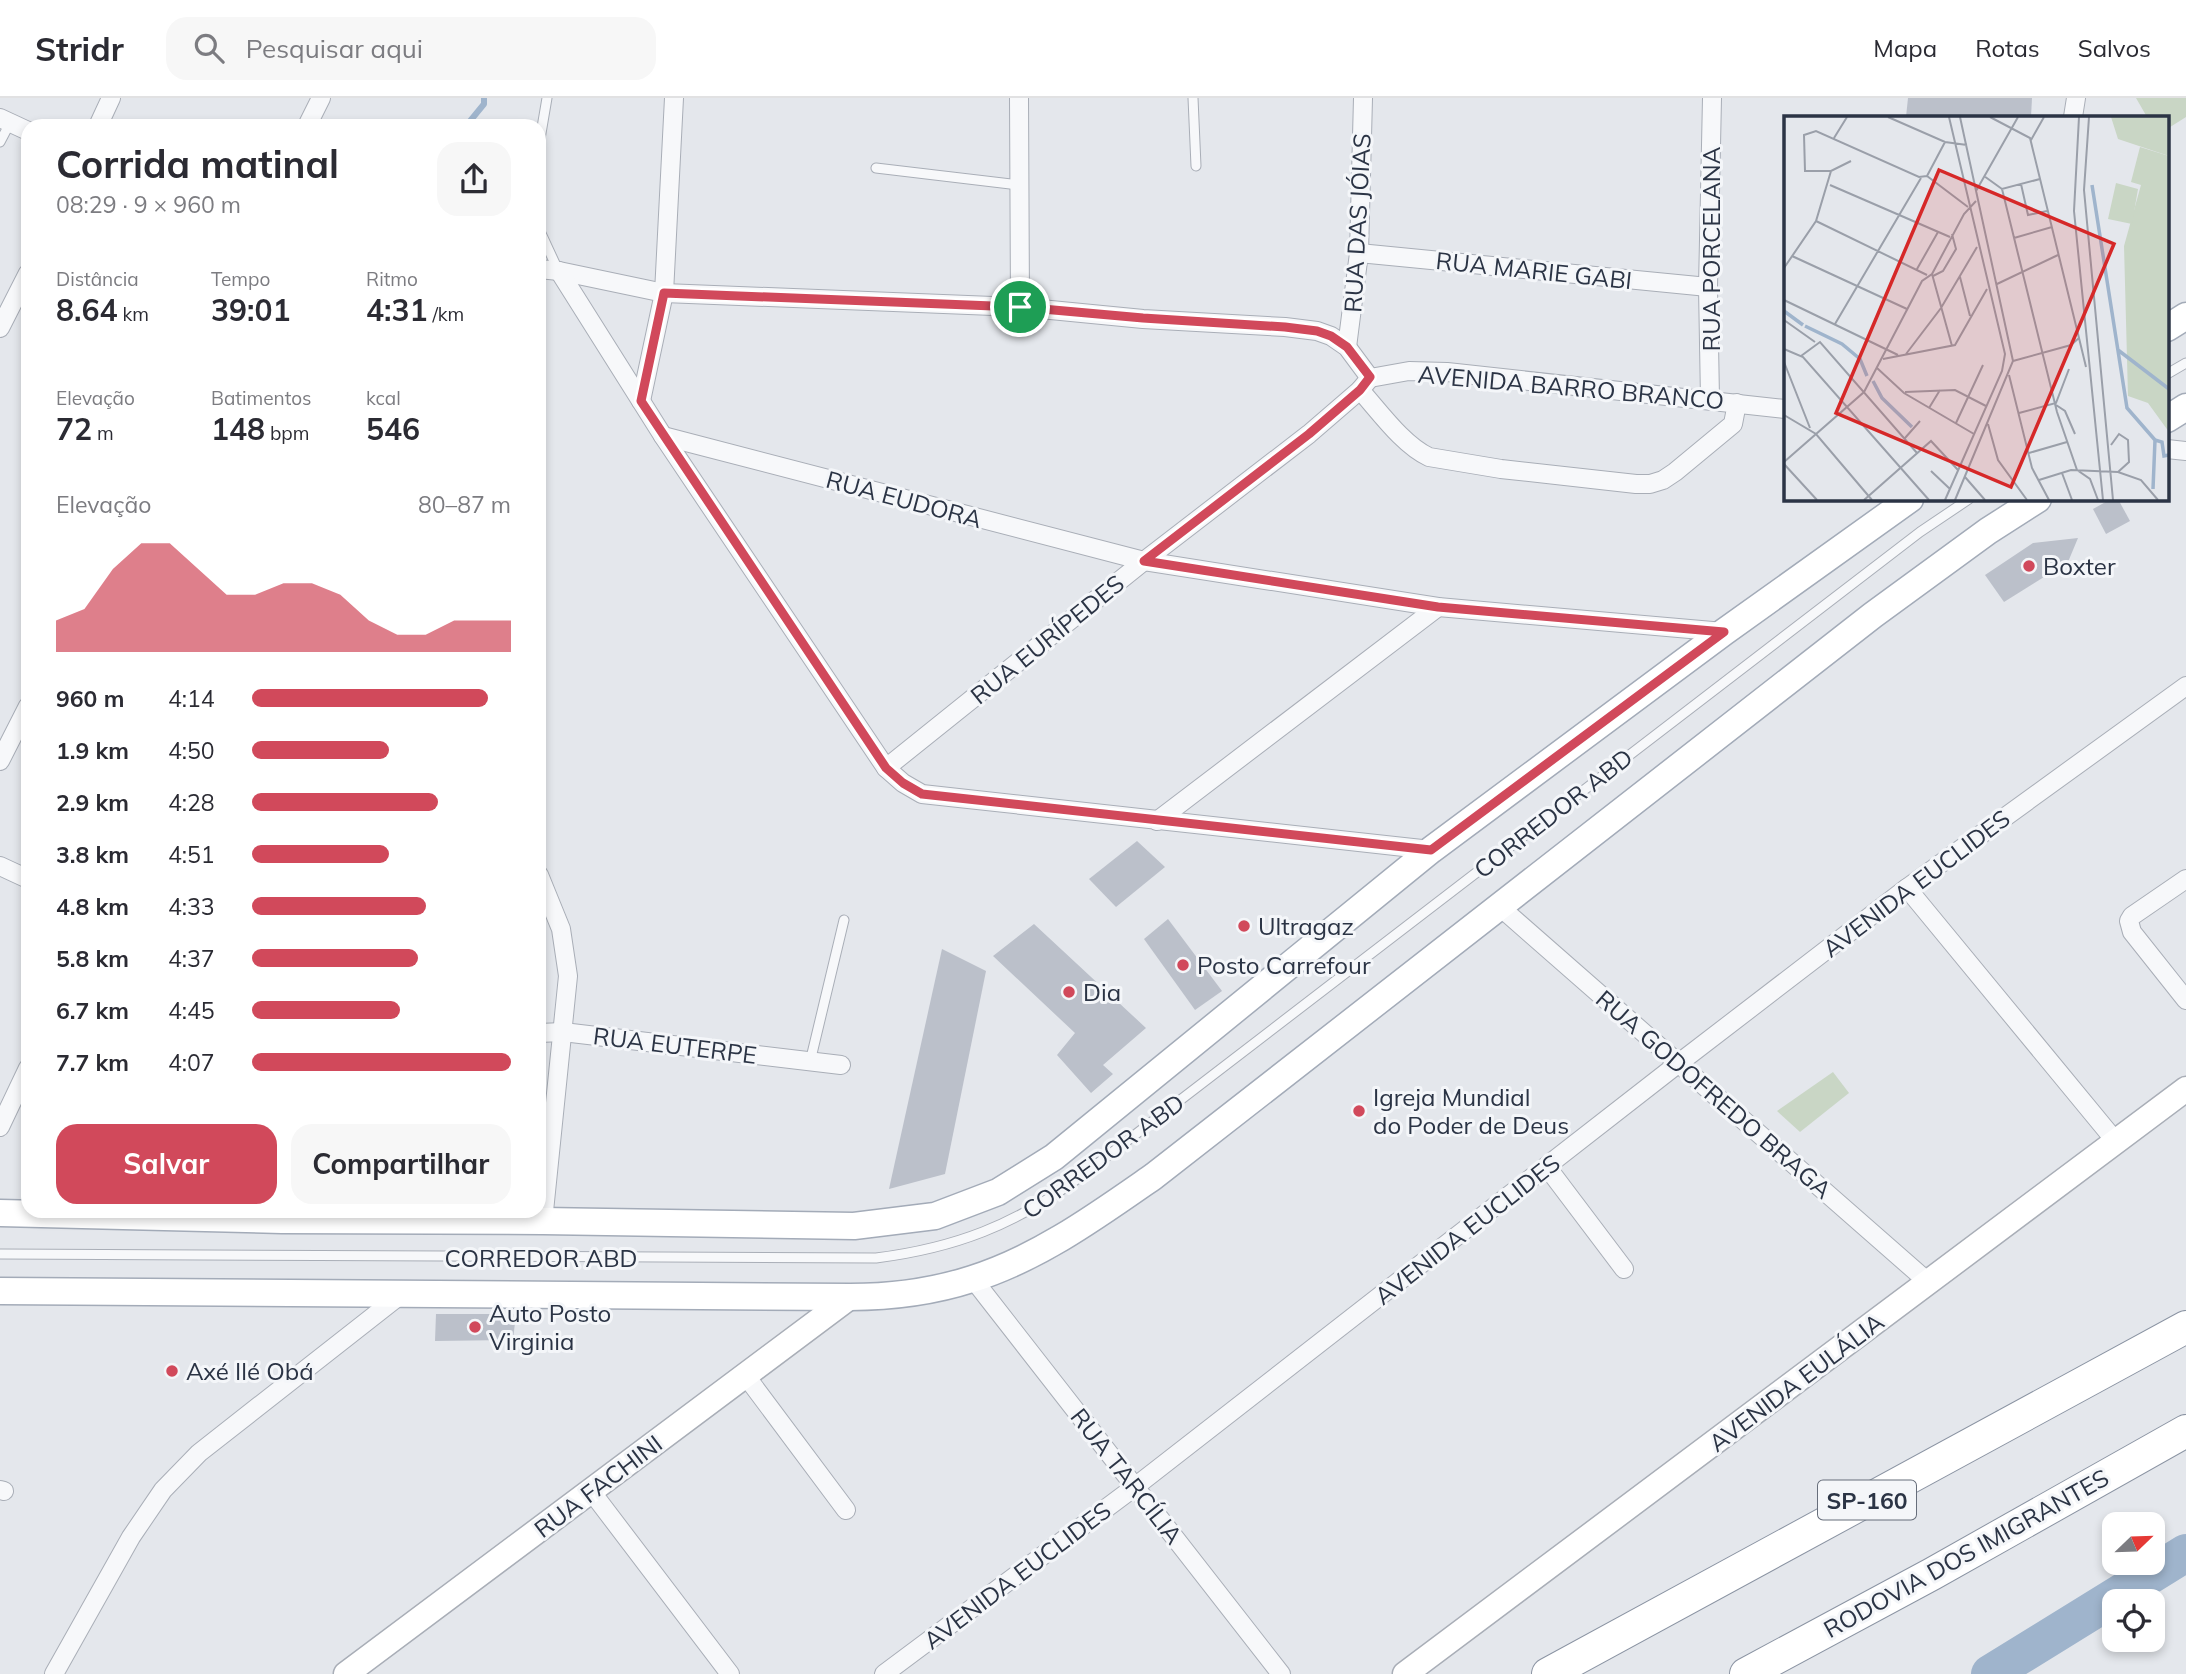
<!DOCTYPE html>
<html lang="pt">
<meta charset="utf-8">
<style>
body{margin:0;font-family:Mulish,sans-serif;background:#f7f7f7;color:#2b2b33;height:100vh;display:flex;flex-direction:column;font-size:26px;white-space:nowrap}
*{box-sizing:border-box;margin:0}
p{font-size:23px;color:#7c7c81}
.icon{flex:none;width:38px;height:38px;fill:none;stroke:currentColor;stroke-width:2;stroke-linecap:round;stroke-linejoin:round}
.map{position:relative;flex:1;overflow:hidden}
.drawer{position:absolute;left:21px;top:21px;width:525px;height:1099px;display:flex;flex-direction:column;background:#fff;border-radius:21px;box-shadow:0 4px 10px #0003}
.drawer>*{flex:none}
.needle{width:46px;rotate:67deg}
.fabs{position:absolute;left:2102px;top:1414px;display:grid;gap:14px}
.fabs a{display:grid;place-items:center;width:63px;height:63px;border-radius:14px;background:#fff;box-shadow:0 4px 10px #0003;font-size:35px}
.pin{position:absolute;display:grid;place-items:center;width:60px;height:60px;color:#fff;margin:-30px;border:4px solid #fff;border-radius:50%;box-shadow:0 2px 7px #0007}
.round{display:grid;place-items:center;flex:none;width:74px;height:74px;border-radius:21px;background:#f7f7f7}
.head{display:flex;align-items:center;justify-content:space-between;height:119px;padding:0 35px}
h1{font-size:38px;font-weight:700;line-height:52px}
.figures{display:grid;grid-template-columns:repeat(3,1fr);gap:10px;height:119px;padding:7px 35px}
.figures div{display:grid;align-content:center}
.figures b{font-size:30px;font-weight:700}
.figures small{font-size:19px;font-weight:400}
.figures p{font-size:19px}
.chart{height:196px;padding:14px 35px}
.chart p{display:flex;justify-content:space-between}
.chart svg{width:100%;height:126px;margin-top:7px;fill:#d1495b;opacity:.7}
.primary-button{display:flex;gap:14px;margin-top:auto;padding:14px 35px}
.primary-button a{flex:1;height:80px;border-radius:21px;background:#d1495b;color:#fff;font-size:28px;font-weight:700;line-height:80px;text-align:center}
.primary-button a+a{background:#f7f7f7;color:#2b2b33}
ul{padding:0 35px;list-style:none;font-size:23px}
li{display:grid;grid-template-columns:112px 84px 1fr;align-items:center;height:52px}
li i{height:18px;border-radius:9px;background:#d1495b}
header{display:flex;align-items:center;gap:42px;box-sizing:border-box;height:98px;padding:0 35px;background:#fff;border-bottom:2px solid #e1e1e2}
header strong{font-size:33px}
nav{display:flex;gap:38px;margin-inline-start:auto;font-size:24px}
.search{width:490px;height:63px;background:#f7f7f7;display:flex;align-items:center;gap:18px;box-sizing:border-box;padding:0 24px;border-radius:21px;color:#7c7c81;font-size:26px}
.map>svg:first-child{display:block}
.pitch{fill:#c9d6c5}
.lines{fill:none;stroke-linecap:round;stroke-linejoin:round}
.stream{stroke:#9fb4cc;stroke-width:6}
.river{stroke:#9fb4cc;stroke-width:38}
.building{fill:#bbc0ca}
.lane-casing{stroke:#a9aeb7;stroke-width:11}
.street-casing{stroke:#a9aeb7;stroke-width:20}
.secondary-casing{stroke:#a9aeb7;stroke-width:27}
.primary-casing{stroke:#a3abb8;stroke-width:29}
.highway-casing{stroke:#8b94a3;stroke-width:34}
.lane{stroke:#f7f8fa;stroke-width:9}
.street{stroke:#f7f8fa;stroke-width:18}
.secondary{stroke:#fff;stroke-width:24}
.primary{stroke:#fff;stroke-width:26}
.highway{stroke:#fff;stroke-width:32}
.route-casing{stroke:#fff;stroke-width:14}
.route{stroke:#d1495b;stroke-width:9}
.poi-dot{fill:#d1495b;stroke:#f4f6f9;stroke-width:2.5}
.labels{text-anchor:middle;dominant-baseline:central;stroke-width:6;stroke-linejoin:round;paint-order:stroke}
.shield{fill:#f4f6f9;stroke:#676e7b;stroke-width:2}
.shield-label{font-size:23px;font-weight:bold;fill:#2b3445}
.street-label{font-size:24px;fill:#2b3445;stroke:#f4f6f9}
.poi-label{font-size:24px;fill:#2b3445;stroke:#f4f6f9;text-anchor:start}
.inset-river{fill:none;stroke:#9fb4cc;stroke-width:3.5}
.inset-road{fill:none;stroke:#9a9fa9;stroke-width:2}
.view{fill:#d62828;fill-opacity:0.15;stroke:#d62828;stroke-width:3.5}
.inset-edge{fill:none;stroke:#2b3445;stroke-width:3.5}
</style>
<header>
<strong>Stridr</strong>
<div class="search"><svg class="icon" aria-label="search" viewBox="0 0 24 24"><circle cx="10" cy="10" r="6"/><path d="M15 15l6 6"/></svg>Pesquisar aqui</div>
<nav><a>Mapa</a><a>Rotas</a><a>Salvos</a></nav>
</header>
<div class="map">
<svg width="2186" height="1576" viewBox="0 0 2186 1576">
<rect width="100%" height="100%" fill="#e4e7ec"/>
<g class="pitch">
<polygon points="2136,0 2186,0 2186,19 2167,31 2167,19 2147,19"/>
<polygon points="1833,974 1849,995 1800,1034 1777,1013"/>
</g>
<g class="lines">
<polyline class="stream" points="466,28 484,6 484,0"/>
<polyline class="river" points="1990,1576 2186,1455"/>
</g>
<g class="building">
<polygon points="1908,0 2032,0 2031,19 1906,19"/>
<polygon points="2111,401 2118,401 2130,423 2106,436 2093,411"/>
<polygon points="2078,440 2068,464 2004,504 1985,477 2033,445"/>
<polygon points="1137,743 1165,769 1116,809 1089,781"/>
<polygon points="1168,821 1222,893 1195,912 1144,841"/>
<polygon points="1034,826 1146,930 1103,967 1113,976 1091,995 1057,957 1075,935 993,858"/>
<polygon points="942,851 986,873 945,1076 889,1091"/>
<polygon points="436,1216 516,1216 513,1242 435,1243"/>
</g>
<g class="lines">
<defs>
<g id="lane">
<polyline points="1193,0 1196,68"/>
<polyline points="0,44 10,25"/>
<polyline points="539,47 547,0"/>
<polyline points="876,70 1019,87"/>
<polyline points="539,131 558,172"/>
<polyline points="2167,276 2186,265"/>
<polyline points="810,964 844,822"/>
<path d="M0,1156L876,1160C955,1150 1015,1127 1080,1079L1920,434L1969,401"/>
</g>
<g id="street">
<polyline points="1019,0 1020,209"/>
<polyline points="2073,19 2076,0"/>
<polyline points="0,20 28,33"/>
<polyline points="98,28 111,0"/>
<polyline points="307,28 321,0"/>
<polyline points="1359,155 1708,189"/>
<polyline points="539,171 559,173 664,195 1020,209 1143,221 1285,229 1317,233 1331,238 1347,249 1370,280 1409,273 1447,274 1785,311"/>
<polyline points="559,173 663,338 886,670 903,685 922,696 1431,752"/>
<polyline points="0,230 28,175"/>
<polyline points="1347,249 1359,155 1363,0"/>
<path d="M1360,292C1379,313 1403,347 1429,359L1501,371L1636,386H1650L1663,382L1675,374L1733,326L1737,305"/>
<polyline points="1710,301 1708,189 1712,0"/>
<polyline points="641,303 664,195 674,0"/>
<polyline points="663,338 1144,463 1438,509 1724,534"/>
<polyline points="2167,351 2186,353"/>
<polyline points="0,663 28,608"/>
<polyline points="886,670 1144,463 1309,336 1360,292 1370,280"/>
<polyline points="1157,723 1438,509"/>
<polyline points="0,768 28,781"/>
<polyline points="539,777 561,831 568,878 543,1123"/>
<polyline points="2186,781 2132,818 2129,823 2132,834 2186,902"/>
<polyline points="1907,790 2117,1045"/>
<polyline points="1499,808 1928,1184"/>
<polyline points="539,935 563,934 841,967"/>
<polyline points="0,1029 28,970"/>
<polyline points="1547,1069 1624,1171"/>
<polyline points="973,1181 1281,1576"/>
<polyline points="746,1278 846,1412"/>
<polyline points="0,1392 4,1393"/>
<polyline points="591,1393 730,1576"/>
<polyline points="54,1576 131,1439 163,1392 199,1355 403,1195"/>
<polyline points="884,1576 1136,1388 1679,965 1907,790 2186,588"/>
</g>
<g id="secondary">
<polyline points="346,1576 850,1199"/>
<polyline points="1405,1576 2186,991"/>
</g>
<g id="primary">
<polyline points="2167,230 2186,218"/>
<polyline points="2167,321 2186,309"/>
<polyline points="0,1115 282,1122 543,1123 854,1128 935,1118 998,1094 1054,1059 1431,752 1724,534 1910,401"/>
<path d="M0,1193L850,1199C890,1199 935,1193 972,1181C1039,1160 1098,1117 1154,1078L1873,517L1988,433L2038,401"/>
</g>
<g id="highway">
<polyline points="1548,1576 2186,1229"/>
<polyline points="1746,1576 1932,1476 2186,1333"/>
</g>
</defs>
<use href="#lane" class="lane-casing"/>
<use href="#street" class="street-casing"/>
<use href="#secondary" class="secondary-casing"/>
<use href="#primary" class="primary-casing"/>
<use href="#highway" class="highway-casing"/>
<use href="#lane" class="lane"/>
<use href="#street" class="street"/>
<use href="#secondary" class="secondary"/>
<use href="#primary" class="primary"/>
<use href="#highway" class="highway"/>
</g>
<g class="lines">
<defs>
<polygon id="route" points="664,195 1020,209 1143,220 1285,229 1317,233 1331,238 1347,249 1370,279 1360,292 1309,336 1144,463 1438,509 1724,534 1431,752 922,696 903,685 886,670 641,303"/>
</defs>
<use href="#route" class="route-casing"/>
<use href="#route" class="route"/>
</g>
<g class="poi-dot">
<circle cx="2029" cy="468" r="7"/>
<circle cx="1244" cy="828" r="7"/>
<circle cx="1183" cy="867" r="7"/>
<circle cx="1069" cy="894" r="7"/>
<circle cx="1359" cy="1013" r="7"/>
<circle cx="475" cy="1229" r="7"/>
<circle cx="172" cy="1273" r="7"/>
</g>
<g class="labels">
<rect class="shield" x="1818" y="1382.5" width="98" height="39" rx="5"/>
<g class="shield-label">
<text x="1867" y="1402">SP-160</text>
</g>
<g class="street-label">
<text transform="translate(1357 125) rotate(-87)">RUA DAS JÓIAS</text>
<text transform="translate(1711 151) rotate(-90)">RUA PORCELANA</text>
<text transform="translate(1534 172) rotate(6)">RUA MARIE GABI</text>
<text transform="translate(1571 289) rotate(5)">AVENIDA BARRO BRANCO</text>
<text transform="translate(904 401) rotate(15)">RUA EUDORA</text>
<text transform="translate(1047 541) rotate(-39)">RUA EURÍPEDES</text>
<text transform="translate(1553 715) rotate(-38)">CORREDOR ABD</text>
<text transform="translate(1916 785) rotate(-37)">AVENIDA EUCLIDES</text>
<text transform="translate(675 947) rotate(7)">RUA EUTERPE</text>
<text transform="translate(1714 996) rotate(41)">RUA GODOFREDO BRAGA</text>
<text transform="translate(1103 1058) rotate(-36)">CORREDOR ABD</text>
<text transform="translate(1467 1131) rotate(-38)">AVENIDA EUCLIDES</text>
<text x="541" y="1160">CORREDOR ABD</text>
<text transform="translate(1796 1284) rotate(-37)">AVENIDA EULÁLIA</text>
<text transform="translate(1127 1378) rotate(52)">RUA TARCÍLIA</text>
<text transform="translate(598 1388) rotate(-37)">RUA FACHINI</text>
<text transform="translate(1966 1455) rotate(-29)">RODOVIA DOS IMIGRANTES</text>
<text transform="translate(1017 1477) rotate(-37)">AVENIDA EUCLIDES</text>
</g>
<g class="poi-label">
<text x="2043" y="468">Boxter</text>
<text x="1258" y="828">Ultragaz</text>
<text x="1197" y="867">Posto Carrefour</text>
<text x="1083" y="894">Dia</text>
<text x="1373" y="999">Igreja Mundial<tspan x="1373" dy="28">do Poder de Deus</tspan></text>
<text x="489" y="1215">Auto Posto<tspan x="489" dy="28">Virginia</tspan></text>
<text x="186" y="1273">Axé Ilé Obá</text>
</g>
</g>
<g transform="translate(1784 18)">
<rect width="385" height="385" fill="#e4e7ec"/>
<path d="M356,31L385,40V316L364,287L344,280L340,130L357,69L347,66Z" fill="#c9d6c5"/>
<path d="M327,1H385V40L334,23ZM332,67L354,73L348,108L324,103Z" fill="#c9d6c5"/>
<path class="inset-river" d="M308,69L343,292L371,324L369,373M0,195L19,209M21,210L58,228L76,243L83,260M334,234L385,273M89,265L98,282L128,311M371,324L378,326L380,340L385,339"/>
<path class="inset-road" d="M104,1L161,26L183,29M206,1L246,22L295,222L287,229L229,245M295,1L290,95L319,384M305,1L300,74L329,384M50,22L63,1M247,24L260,1M67,45L47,55H21L20,19L32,15L135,61L143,60M143,60L184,91M143,60L161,26M200,60L218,73L256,63M237,68L244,99L263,95M46,69L166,121M218,73L273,296L293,354M192,75L234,1M32,105L143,159M230,122L268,111M8,140L123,193M0,152L32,105L47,55M133,153L154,116M148,158L168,230M149,160L159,155L172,133L168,118M176,161L186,200M213,168L274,139M0,184L114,239M0,204L31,226M51,208L137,62M295,222L302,251M0,233L19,241L145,384M122,238L157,192L193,131M17,240L36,226L133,337M99,243L171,229L203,173M0,246L26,312M93,252L120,277L190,318M225,259L248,352L265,384M121,276L171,274L202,290M272,289L281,295L291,318M145,292L156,274M235,297L272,287L285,253M0,299L32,318L88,384M172,307L199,249M204,308L214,344L243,384M121,322L136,305M327,329L335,318L344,324L345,346L334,356M245,337L283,326M0,346L80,276L138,165L148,158L180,98L192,85M0,348L33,384M293,354L306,363L314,384M147,355L166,373M278,357L288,384M181,361L201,384M255,364L287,354L334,356L357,364L374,384M80,384L147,325L174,354M161,384L218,255L221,238L165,1M171,384L229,245L176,1"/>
<path class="view" d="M155,54L330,128L227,371L52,297Z"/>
<rect width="385" height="385" class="inset-edge"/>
</g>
</svg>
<div class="fabs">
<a><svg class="needle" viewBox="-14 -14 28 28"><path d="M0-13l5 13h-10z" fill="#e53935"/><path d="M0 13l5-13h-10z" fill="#7c7c81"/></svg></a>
<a><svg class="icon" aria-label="locate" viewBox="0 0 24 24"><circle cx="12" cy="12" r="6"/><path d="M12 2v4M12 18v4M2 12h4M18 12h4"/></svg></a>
</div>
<div class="pin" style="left:1020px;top:209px;background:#1e9e55"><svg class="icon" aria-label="arrive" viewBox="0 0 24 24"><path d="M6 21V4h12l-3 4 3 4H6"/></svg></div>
<section class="drawer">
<div class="head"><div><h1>Corrida matinal</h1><p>08:29 · 9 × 960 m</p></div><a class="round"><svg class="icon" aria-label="share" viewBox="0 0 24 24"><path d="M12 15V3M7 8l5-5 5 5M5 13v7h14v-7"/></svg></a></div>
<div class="figures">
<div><p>Distância</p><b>8.64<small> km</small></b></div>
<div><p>Tempo</p><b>39:01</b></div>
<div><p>Ritmo</p><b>4:31<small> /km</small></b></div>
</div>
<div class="figures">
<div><p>Elevação</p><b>72<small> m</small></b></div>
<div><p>Batimentos</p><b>148<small> bpm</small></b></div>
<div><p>kcal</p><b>546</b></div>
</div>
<div class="chart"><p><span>Elevação</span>80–87 m</p>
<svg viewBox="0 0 160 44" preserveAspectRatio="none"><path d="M0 44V33L10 29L20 15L30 6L40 6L50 15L60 24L70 24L80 20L90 20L100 24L110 33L120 38L130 38L140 33L150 33L160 33V44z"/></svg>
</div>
<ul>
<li><b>960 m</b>4:14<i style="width:91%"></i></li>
<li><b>1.9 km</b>4:50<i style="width:53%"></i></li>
<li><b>2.9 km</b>4:28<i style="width:72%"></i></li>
<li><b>3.8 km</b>4:51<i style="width:53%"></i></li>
<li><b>4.8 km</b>4:33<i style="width:67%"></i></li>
<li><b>5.8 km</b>4:37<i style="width:64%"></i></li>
<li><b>6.7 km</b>4:45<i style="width:57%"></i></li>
<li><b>7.7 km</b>4:07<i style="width:100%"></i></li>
</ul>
<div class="primary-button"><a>Salvar</a><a>Compartilhar</a></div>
</section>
</div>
